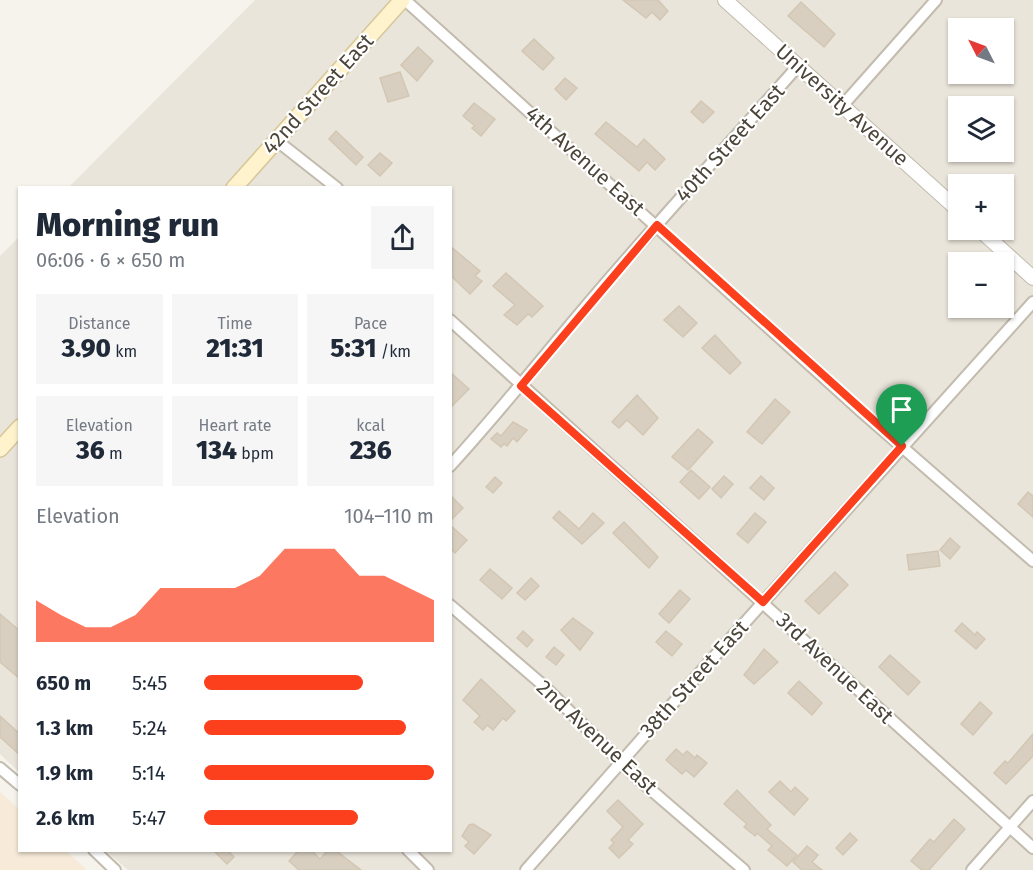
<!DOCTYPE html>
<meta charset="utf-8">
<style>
body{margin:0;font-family:"Fira Sans",sans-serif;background:#f6f6f7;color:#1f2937;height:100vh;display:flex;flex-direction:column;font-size:22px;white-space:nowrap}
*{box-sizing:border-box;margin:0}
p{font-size:20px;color:#747a83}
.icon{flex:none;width:33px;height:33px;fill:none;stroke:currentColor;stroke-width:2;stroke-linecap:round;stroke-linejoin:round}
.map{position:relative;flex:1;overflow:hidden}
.drawer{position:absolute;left:18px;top:186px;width:434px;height:666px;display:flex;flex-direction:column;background:#fff;border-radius:0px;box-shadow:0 2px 4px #0004}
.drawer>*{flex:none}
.needle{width:39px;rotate:312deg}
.buttons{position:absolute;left:948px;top:18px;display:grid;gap:12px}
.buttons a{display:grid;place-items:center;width:66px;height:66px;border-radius:0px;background:#fff;box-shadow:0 2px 4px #0004;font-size:30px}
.pin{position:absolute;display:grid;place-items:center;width:51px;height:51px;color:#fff;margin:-62px -26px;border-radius:50% 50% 50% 0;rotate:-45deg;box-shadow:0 0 6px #0007}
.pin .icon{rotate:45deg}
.round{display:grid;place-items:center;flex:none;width:63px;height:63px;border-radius:0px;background:#f6f6f7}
.head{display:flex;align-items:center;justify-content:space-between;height:102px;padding:0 18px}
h1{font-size:33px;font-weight:800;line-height:45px}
.figures{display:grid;grid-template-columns:repeat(3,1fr);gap:9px;height:102px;padding:6px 18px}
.figures div{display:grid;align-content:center;border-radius:0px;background:#f6f6f7;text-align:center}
.figures b{font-size:26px;font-weight:800}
.figures small{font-size:16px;font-weight:400}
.figures p{font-size:16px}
.chart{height:168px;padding:12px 18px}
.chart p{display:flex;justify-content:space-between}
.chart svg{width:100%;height:108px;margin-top:6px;fill:#fc3f1d;opacity:.7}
ul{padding:0 18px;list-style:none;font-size:20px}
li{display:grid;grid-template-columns:96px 72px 1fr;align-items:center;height:45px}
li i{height:15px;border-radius:8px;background:#fc3f1d}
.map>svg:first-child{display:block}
.residential{fill:#eae5da;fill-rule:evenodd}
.commercial{fill:#f7ead8}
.building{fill:#d8cfc1;stroke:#d3c7b4;stroke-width:1.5}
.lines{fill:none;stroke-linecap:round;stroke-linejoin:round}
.minor-casing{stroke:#c2bbae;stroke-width:14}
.tertiary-casing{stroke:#c2bbae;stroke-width:16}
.secondary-casing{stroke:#d6c79b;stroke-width:18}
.minor{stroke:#fff;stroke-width:10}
.tertiary{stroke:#fff;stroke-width:14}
.secondary{stroke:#fff3cd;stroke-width:15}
.route-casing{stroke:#fff;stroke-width:12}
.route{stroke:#fc3f1d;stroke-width:8}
.labels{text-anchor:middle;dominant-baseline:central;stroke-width:4.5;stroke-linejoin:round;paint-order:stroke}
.street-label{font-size:21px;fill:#4b4439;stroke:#fff}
</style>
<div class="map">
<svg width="1033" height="870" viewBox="0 0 1033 870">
<rect width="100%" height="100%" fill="#f6f3ec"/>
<g class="residential">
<path d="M255,0H1033V870H128L106,851L450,850V188H68ZM958,28H1004V74H958ZM958,106H1004V152H958ZM958,184H1004V230H958ZM958,262H1004V308H958Z"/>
<polygon points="19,237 19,772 0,754 0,256"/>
</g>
<polygon class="commercial" points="0,792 19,809 20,850 66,851 87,870 0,870"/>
<g class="building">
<polygon points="623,0 658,0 668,11 660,20 652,12 646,18"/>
<polygon points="801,2 835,34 824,47 788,16"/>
<polygon points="534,39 554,58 543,70 522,51"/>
<polygon points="418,47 433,61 417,81 401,65"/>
<polygon points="400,72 409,96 388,102 380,78"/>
<polygon points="565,78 577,88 566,100 555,89"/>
<polygon points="701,101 714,112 703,123 691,112"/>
<polygon points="474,103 495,119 481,136 472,128 475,126 463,116"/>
<polygon points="606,122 637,147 644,139 665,159 655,170 647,162 639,171 595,134"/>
<polygon points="336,131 363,157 356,165 329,139"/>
<polygon points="380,153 392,163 380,176 368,165"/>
<polygon points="450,246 480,271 475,276 482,281 470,294 450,275"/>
<polygon points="506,273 543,306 532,317 528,314 517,325 504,315 515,305 493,286"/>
<polygon points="679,306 697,323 683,337 664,320"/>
<polygon points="715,335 741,363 730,374 702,348"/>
<polygon points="450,372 469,389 450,408"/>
<polygon points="637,395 658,418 643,435 627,420 619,428 612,422"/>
<polygon points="775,399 790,412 762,444 747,432"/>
<polygon points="513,422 527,430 517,442 513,438 507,446 504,444 501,447 491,439 497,433 501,436"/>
<polygon points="698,429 713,442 688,470 672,457"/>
<polygon points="691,470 710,487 699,499 680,482"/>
<polygon points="724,476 733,484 721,498 712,489"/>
<polygon points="761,476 774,488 764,500 750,488"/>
<polygon points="495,477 502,483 493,493 486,487"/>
<polygon points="1028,492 1033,496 1033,517 1018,504"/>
<polygon points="450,495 463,508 450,521"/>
<polygon points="559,511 579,529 593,513 604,523 582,544 553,518"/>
<polygon points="755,513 766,522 748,543 737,534"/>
<polygon points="624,522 658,557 649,568 613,533"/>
<polygon points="450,525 467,540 455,553 450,548"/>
<polygon points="950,538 960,547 950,559 940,550"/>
<polygon points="938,551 940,566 909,570 907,555"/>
<polygon points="490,569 512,588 502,599 480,580"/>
<polygon points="835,572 848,585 819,614 805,601"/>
<polygon points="531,578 539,586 525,600 517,593"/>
<polygon points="680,590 690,599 669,623 659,614"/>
<polygon points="0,614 20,631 20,679 0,662"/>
<polygon points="573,618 593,633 580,650 561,630"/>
<polygon points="962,623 975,635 977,632 985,639 976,649 955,631"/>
<polygon points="523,631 533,640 527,647 517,638"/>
<polygon points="666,631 682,644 672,656 656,642"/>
<polygon points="554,647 564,655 556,665 546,657"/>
<polygon points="764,649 778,662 754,684 744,675"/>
<polygon points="890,655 920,682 908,695 879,667"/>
<polygon points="481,679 515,711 506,721 503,718 493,730 487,725 483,730 474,722 480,716 463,700"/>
<polygon points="799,681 822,703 812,715 788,693"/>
<polygon points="980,702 992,713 973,735 961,724"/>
<polygon points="0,716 20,734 20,755 0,737"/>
<polygon points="1033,734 1033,756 1006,784 994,773 1005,761 1008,763"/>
<polygon points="676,749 683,755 687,751 695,758 697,755 707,763 694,777 686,770 682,774 666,760"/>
<polygon points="780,781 791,792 795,787 808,799 794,815 769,792"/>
<polygon points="737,790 771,825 767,829 797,855 787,866 768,850 772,846 757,833 755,836 744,827 747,824 724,804"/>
<polygon points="618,800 643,824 628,840 633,844 619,858 609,848 614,843 611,840 623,827 607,811"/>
<polygon points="954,819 965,829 929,870 922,870 911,861 930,839 934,842"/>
<polygon points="473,824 491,835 474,854 465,846 469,842 462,836 469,825"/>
<polygon points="850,833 857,840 843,855 836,848"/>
<polygon points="807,846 818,855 812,862 822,870 802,870 793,862"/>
<polygon points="213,850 227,850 234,857 227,864"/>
<polygon points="299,850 311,850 320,859 328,850 335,850 361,870 299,870 289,861"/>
</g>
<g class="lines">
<defs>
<g id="minor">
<polyline points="405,0 862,412 1033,561"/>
<polyline points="843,105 936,0"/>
<polyline points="276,140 337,188"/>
<polyline points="450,320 1033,848"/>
<path d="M450,466C506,405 556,340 610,278C672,207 736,136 798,66"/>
<polyline points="450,605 544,686 636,777 744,870"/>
<polyline points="0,768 20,785"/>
<polyline points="94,850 115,870"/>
<polyline points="408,850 428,870"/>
<polyline points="526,870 705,667 1033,302"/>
<polyline points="972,870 1033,801"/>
</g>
<g id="tertiary">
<polyline points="725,0 958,210"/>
<polyline points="980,230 1033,278"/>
</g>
<g id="secondary">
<polyline points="234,188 402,0"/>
<polyline points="0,449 20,427"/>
</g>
</defs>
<use href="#minor" class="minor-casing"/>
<use href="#tertiary" class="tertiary-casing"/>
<use href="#secondary" class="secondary-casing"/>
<use href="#minor" class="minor"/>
<use href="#tertiary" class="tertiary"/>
<use href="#secondary" class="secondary"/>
</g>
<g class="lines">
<defs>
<polygon id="route" points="657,225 902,446 763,602 521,386"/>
</defs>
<use href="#route" class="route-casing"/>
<use href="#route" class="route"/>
</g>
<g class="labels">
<g class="street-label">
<text transform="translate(318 94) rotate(-48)">42nd Street East</text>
<text transform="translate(842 105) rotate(42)">University Avenue</text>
<text transform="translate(730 143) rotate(-48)">40th Street East</text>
<text transform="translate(585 161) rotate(42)">4th Avenue East</text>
<text transform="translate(835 668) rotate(43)">3rd Avenue East</text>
<text transform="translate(694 679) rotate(-48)">38th Street East</text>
<text transform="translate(597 737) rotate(43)">2nd Avenue East</text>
</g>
</g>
</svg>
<div class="buttons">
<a><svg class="needle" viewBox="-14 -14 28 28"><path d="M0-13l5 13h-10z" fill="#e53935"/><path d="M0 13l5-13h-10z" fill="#747a83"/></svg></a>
<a><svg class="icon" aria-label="layers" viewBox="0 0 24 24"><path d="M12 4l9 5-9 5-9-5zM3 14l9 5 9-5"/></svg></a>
<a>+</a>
<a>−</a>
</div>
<div class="pin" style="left:902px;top:446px;background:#1e9e55"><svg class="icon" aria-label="arrive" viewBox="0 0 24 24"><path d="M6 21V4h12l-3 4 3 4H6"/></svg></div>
<section class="drawer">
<div class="head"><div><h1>Morning run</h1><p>06:06 · 6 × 650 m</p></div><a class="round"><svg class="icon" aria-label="share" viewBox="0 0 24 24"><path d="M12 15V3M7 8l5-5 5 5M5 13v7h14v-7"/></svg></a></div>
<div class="figures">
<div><p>Distance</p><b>3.90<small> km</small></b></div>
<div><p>Time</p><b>21:31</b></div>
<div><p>Pace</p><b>5:31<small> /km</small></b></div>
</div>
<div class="figures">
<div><p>Elevation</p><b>36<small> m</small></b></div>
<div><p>Heart rate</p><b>134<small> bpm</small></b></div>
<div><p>kcal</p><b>236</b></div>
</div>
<div class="chart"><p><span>Elevation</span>104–110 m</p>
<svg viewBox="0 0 160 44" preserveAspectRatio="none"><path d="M0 44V27L10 33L20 38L30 38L40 33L50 22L60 22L70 22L80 22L90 17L100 6L110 6L120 6L130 17L140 17L150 22L160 27V44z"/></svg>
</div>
<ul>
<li><b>650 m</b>5:45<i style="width:69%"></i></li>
<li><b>1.3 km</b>5:24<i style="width:88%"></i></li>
<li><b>1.9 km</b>5:14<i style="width:100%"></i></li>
<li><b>2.6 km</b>5:47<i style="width:67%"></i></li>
</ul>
</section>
</div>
